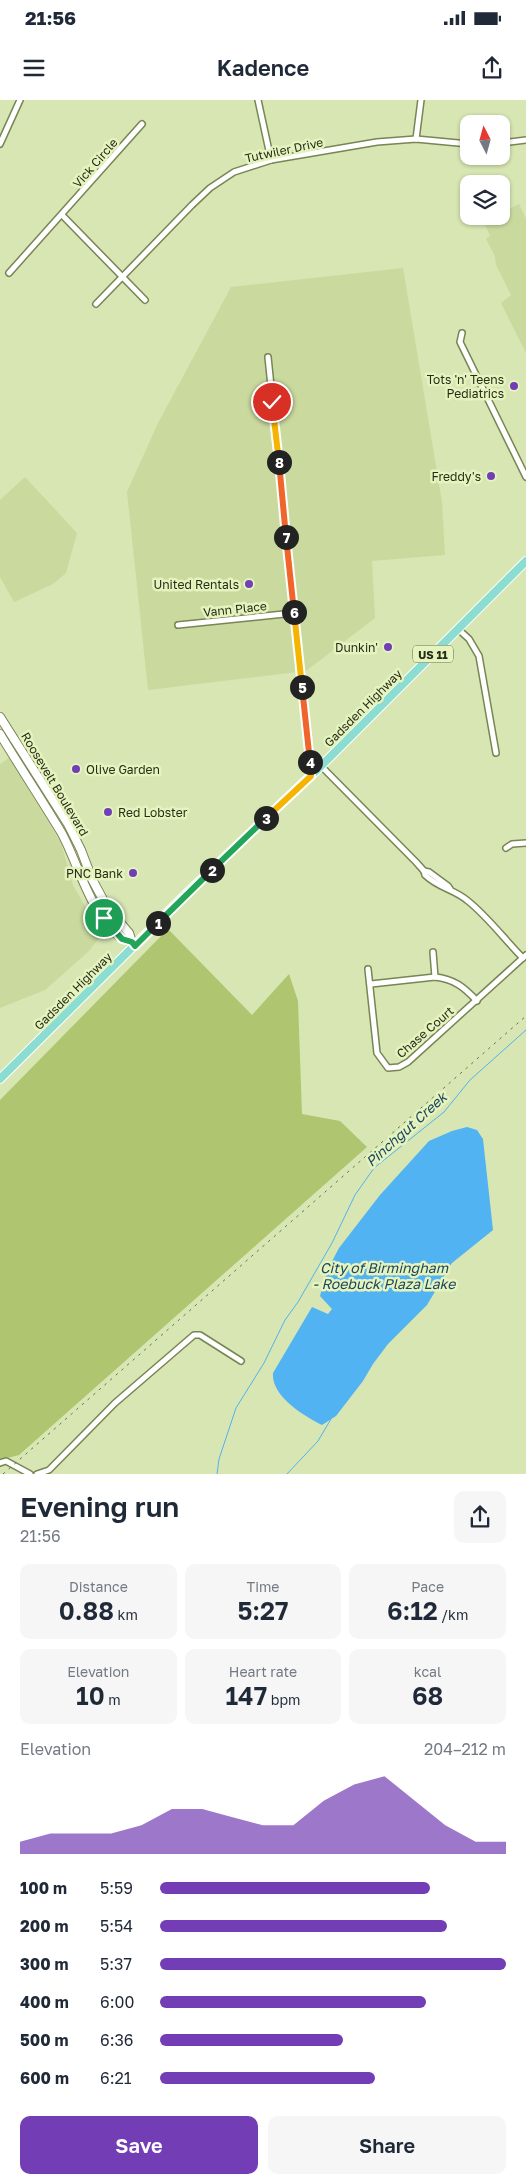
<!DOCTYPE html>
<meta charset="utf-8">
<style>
body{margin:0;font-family:"Golos Text",sans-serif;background:#f6f6f7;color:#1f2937;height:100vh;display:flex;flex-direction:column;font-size:19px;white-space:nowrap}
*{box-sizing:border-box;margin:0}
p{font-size:16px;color:#747a83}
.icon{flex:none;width:28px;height:28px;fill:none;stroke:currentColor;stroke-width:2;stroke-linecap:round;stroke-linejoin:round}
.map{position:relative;height:1374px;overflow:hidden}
.drawer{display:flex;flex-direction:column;background:#fff;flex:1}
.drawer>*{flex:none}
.needle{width:32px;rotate:354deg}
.controls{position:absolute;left:460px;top:15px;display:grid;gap:10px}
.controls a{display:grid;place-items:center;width:50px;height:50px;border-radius:10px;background:#fff;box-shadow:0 1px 4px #0004;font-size:25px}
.pin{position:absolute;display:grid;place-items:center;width:42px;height:42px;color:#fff;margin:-21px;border:2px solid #fff;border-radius:50%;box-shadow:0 1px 5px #0007}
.km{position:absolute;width:25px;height:25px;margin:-12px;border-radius:50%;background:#222;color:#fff;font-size:14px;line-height:25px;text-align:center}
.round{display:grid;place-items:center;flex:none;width:52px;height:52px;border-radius:10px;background:#f6f6f7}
.headline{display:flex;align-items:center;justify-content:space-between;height:85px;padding:0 20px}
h1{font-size:28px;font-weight:600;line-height:38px}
.figures{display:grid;grid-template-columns:repeat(3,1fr);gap:8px;height:85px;padding:5px 20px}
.figures div{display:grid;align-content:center;border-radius:10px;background:#f6f6f7;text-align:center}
.figures b{font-size:25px;font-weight:600}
.figures small{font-size:14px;font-weight:400}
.figures p{font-size:14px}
.chart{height:140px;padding:10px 20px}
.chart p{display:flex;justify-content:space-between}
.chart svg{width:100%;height:90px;margin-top:5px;fill:#733eb5;opacity:.7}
.button{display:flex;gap:10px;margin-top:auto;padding:10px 20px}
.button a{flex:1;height:58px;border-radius:10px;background:#733eb5;color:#fff;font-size:20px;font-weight:600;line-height:58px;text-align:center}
.button a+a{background:#f6f6f7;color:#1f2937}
ul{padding:0 20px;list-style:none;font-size:16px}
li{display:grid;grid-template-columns:80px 60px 1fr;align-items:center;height:38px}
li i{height:12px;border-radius:6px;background:#733eb5}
.status{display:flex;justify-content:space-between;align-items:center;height:35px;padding:0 25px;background:#fff;direction:ltr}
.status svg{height:14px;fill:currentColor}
header{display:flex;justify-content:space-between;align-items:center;height:65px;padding:0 20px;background:#fff;font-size:22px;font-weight:600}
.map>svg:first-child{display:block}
.built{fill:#cada9f}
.green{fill:#b0c570}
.water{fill:#51b3f2}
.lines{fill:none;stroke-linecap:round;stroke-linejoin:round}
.stream{stroke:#51b3f2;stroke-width:1}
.street-casing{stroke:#788554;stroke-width:8}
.secondary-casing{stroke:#788554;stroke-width:10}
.primary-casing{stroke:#fff;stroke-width:10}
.street{stroke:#fff;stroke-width:5}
.secondary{stroke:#fff;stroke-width:8}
.primary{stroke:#8bddd1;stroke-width:8}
.rail{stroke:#687151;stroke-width:1;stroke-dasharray:2.5 5;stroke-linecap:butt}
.split-1-casing{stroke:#fff;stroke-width:10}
.split-2-casing{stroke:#fff;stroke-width:10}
.split-3-casing{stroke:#fff;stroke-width:10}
.split-4-casing{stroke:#fff;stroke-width:10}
.split-5-casing{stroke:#fff;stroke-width:10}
.split-6-casing{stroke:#fff;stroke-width:10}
.split-7-casing{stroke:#fff;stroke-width:10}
.split-8-casing{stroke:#fff;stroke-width:10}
.split-9-casing{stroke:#fff;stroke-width:10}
.split-1{stroke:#22a559;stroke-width:6}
.split-2{stroke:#22a559;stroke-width:6}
.split-3{stroke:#22a559;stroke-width:6}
.split-4{stroke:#f5b400;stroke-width:6}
.split-5{stroke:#f0652b;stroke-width:6}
.split-6{stroke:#f5b400;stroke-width:6}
.split-7{stroke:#f0652b;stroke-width:6}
.split-8{stroke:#f0652b;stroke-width:6}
.split-9{stroke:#f5b400;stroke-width:6}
.poi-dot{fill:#733eb5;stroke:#e5f3be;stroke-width:2}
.labels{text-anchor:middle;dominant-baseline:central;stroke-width:5;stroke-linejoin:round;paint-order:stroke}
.shield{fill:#e5f3be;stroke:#60684a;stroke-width:1}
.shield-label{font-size:11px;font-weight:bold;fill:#272c18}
.street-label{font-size:12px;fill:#272c18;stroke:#e5f3be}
.poi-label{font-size:12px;fill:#272c18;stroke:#e5f3be;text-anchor:end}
.water-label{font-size:14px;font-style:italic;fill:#1c455f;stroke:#e5f3be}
</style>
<div class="status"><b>21:56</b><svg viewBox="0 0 49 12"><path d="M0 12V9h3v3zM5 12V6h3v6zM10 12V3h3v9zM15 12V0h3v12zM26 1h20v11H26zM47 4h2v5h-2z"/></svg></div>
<header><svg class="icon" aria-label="menu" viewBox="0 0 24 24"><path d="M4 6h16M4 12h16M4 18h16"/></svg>Kadence<svg class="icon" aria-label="share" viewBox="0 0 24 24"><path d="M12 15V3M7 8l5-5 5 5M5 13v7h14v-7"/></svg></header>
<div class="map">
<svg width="526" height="1374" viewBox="0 0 526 1374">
<rect width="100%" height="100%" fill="#d7e6b2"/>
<g class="built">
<polygon points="519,104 526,119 526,253 501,203 511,195 496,165 495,156 486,139 490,136 484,122 495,116 501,116 501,113"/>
<polygon points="403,168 442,402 445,455 372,461 375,518 306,571 148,590 127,392 158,323 231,187"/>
<polygon points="25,377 77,433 66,473 53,484 14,502 0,477 0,400"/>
<polygon points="9,658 61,743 73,785 97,828 100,837 89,851 45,890 0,908 0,664"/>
</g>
<polygon class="green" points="168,829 252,915 289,874 298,901 302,1014 340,1021 367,1047 19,1355 0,1360 0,1000"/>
<path class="water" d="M467,1027L477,1030L483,1039L493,1130L452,1163L427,1205L388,1244L373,1264L363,1281L336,1316L322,1325C304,1316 271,1296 273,1273L312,1207L328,1214L332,1209L320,1196L327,1171L339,1148L380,1095L429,1041L452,1031Z"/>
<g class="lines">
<g class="stream">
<polyline points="217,1374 219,1359 236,1308 264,1263 285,1220 298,1202 332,1143 355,1095 374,1068 444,1012 470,980 526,930"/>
<polyline points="287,1374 318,1341 331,1319"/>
</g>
<defs>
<g id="street">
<polyline points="258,0 271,60"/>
<polyline points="416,39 421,0"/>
<polyline points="501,43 526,40"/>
<polyline points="0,44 20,0"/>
<polyline points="62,115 145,200"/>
<polyline points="9,173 142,24"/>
<polyline points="96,204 192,105 210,88 234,72 271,60 377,42 416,39 469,44"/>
<polyline points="462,233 460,242 526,377"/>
<polyline points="268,257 311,675"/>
<polyline points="178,525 294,513"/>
<polyline points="458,529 469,539 479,556 496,653"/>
<path d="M321,666L416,762L424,771L425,775C440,789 454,789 468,801C488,817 505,840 523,858"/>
<polyline points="506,748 512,744 526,743"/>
<polyline points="424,771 429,772 448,786 450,789"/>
<polyline points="433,852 435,877"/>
<polyline points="368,869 377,953 388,968 399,967 408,962 526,855"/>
<path d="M371,884L435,877C454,879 464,887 477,901"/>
<polyline points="0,1363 6,1361 30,1374"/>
<polyline points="37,1374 49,1370 115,1303 194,1235 200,1235 241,1261"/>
</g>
<g id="secondary">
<polyline points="0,617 68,724 81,750 92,779 107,807 129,833 132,842 135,845"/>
<path d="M0,634C20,667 41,699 61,732C78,761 95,833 132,842"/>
</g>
<polyline id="primary" points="0,979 184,796 321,666 526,461"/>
</defs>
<use href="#street" class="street-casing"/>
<use href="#secondary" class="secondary-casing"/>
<use href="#primary" class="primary-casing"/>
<use href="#street" class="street"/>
<use href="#secondary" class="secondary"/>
<use href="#primary" class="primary"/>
<polyline class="rail" points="3,1374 526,916"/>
</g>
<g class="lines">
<defs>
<polyline id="split-1" points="104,818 122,839 132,842 135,846 158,823"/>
<polyline id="split-2" points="158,823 212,770"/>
<polyline id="split-3" points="212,770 266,718"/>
<polyline id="split-4" points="266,718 311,676 310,662"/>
<polyline id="split-5" points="302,587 310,662"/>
<polyline id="split-6" points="294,512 302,587"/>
<polyline id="split-7" points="286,437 294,512"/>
<polyline id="split-8" points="279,362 286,437"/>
<polyline id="split-9" points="272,302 279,362"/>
</defs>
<use href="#split-1" class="split-1-casing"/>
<use href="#split-2" class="split-2-casing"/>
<use href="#split-3" class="split-3-casing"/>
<use href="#split-4" class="split-4-casing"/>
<use href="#split-5" class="split-5-casing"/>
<use href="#split-6" class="split-6-casing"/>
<use href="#split-7" class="split-7-casing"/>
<use href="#split-8" class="split-8-casing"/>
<use href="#split-9" class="split-9-casing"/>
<use href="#split-1" class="split-1"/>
<use href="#split-2" class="split-2"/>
<use href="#split-3" class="split-3"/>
<use href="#split-4" class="split-4"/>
<use href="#split-5" class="split-5"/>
<use href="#split-6" class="split-6"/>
<use href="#split-7" class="split-7"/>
<use href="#split-8" class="split-8"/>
<use href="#split-9" class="split-9"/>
</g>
<g class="poi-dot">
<circle cx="514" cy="286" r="5"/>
<circle cx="491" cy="376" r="5"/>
<circle cx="249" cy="484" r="5"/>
<circle cx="388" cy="547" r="5"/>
<circle cx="76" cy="669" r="5"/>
<circle cx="108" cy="712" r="5"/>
<circle cx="133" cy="773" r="5"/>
</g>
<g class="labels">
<rect class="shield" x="413" y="545.5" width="40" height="17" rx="4"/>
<g class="shield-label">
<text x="433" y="554">US 11</text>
</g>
<g class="street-label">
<text transform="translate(284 50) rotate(-12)">Tutwiler Drive</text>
<text transform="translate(95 63) rotate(-49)">Vick Circle</text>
<text transform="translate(235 509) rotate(-6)">Vann Place</text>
<text transform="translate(363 608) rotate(-45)">Gadsden Highway</text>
<text transform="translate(55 684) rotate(59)">Roosevelt Boulevard</text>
<text transform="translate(73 891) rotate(-45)">Gadsden Highway</text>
<text transform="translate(425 932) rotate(-41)">Chase Court</text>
</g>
<g class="poi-label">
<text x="504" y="279">Tots 'n' Teens<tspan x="504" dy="14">Pediatrics</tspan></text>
<text x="481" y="376">Freddy's</text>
<text x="239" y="484">United Rentals</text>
<text x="378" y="547">Dunkin'</text>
<text x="86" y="669" text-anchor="start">Olive Garden</text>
<text x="118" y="712" text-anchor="start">Red Lobster</text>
<text x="123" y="773">PNC Bank</text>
</g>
<g class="water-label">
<text transform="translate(406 1029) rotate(-42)">Pinchgut Creek</text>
<text x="384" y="1167">City of Birmingham<tspan x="384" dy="16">- Roebuck Plaza Lake</tspan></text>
</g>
</g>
</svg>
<div class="controls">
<a><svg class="needle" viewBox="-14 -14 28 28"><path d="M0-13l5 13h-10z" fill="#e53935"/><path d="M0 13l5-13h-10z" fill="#747a83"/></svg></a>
<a><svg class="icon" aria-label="layers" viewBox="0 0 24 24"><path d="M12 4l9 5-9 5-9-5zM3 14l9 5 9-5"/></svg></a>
</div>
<div class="pin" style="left:104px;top:818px;background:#1e9e55"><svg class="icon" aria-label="arrive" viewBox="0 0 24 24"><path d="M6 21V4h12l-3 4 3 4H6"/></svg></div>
<div class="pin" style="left:272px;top:302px;background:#d93025"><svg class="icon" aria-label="check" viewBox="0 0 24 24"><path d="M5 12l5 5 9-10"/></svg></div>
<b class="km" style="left:158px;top:823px">1</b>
<b class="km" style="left:212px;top:770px">2</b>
<b class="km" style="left:266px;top:718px">3</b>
<b class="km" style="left:310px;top:662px">4</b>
<b class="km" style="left:302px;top:587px">5</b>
<b class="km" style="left:294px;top:512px">6</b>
<b class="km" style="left:286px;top:437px">7</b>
<b class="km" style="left:279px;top:362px">8</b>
</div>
<section class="drawer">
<div class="headline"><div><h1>Evening run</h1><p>21:56</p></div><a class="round"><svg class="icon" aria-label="share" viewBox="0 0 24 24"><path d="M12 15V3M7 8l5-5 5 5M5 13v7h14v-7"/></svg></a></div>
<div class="figures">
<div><p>Distance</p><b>0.88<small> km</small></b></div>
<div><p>Time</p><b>5:27</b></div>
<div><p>Pace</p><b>6:12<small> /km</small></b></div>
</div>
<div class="figures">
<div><p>Elevation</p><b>10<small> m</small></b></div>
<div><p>Heart rate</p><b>147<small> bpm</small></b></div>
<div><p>kcal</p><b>68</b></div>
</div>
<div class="chart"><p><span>Elevation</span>204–212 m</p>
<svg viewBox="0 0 160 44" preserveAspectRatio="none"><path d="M0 44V38L10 34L20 34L30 34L40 30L50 22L60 22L70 26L80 30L90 30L100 18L110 10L120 6L130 18L140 30L150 38L160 38V44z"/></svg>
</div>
<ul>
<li><b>100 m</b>5:59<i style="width:78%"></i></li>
<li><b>200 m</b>5:54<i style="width:83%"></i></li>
<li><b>300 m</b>5:37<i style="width:100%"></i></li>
<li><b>400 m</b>6:00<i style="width:77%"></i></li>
<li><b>500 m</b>6:36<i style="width:53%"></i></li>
<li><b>600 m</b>6:21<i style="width:62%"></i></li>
</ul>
<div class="button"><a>Save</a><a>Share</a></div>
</section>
